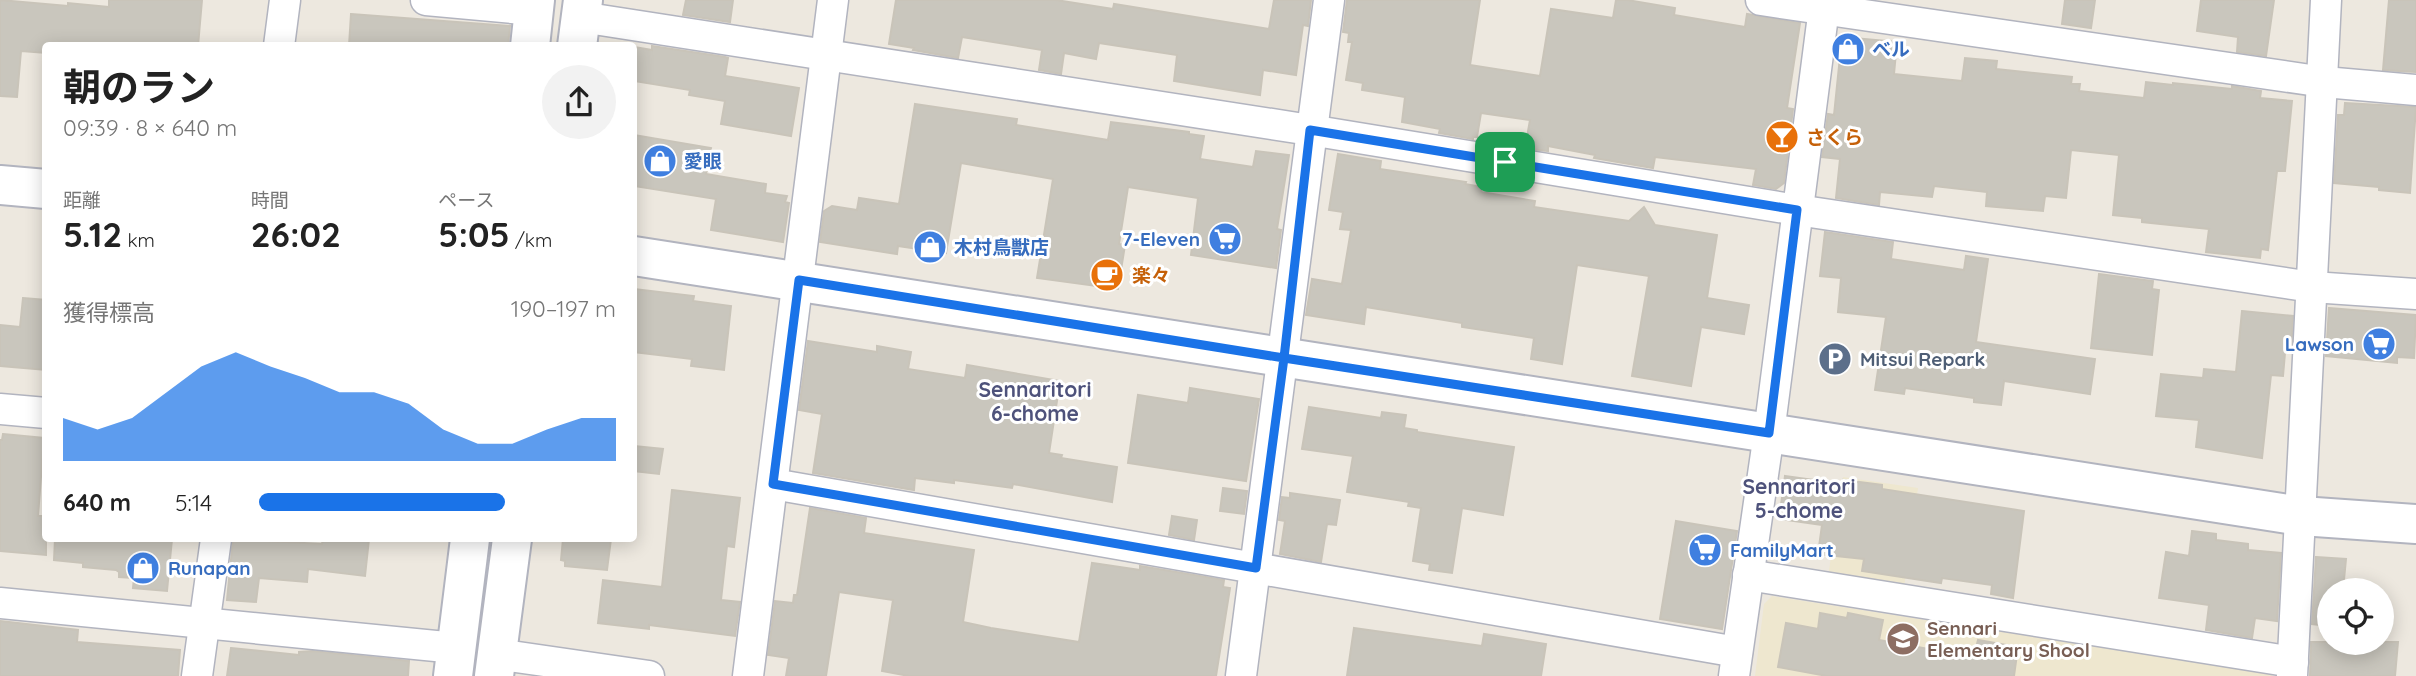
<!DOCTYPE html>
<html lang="ja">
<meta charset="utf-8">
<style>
body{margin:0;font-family:Quicksand,"Noto Sans JP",sans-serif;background:#f2f2f2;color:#222;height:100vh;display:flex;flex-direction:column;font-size:26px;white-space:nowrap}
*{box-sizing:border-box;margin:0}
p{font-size:23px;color:#767676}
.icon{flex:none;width:38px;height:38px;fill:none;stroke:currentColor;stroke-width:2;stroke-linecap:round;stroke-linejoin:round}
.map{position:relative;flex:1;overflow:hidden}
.side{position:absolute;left:42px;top:42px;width:595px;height:500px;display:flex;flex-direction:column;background:#fff;border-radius:7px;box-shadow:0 4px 18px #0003}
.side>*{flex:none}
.fabs{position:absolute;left:2317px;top:578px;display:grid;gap:14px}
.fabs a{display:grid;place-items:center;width:77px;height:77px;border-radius:50%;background:#fff;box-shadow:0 4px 18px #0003;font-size:35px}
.pin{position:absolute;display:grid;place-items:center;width:60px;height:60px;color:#fff;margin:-30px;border-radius:14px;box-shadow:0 4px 10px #0006}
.round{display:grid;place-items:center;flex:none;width:74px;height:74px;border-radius:37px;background:#f2f2f2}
.summary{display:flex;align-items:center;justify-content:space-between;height:119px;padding:0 21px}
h1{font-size:38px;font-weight:700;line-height:52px}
.stats{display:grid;grid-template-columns:repeat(3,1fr);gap:10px;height:119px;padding:7px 21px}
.stats div{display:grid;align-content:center}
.stats b{font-size:35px;font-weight:700}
.stats small{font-size:19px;font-weight:400}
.stats p{font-size:19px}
.chart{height:196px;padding:14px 21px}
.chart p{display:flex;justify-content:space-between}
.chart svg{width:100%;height:126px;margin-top:7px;fill:#1a73e8;opacity:.7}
ul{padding:0 21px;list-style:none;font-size:23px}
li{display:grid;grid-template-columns:112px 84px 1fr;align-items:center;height:52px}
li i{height:18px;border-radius:9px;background:#1a73e8}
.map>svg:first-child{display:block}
.education{fill:#eee7cf}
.building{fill:#c9c6bd;stroke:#c9c4b9;stroke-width:2}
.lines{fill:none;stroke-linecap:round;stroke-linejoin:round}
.street-casing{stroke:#b2b4bf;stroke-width:33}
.secondary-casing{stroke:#b2b4bf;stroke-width:42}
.street{stroke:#fff;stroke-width:30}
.secondary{stroke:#fff;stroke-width:38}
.route-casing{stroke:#fff;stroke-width:14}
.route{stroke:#1a73e8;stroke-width:9}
.labels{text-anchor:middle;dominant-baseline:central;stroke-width:6;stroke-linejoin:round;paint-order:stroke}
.shop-label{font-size:19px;font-weight:bold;fill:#366cbe;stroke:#fff;text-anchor:start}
.food-label{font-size:19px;font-weight:bold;fill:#c56008;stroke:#fff;text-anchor:start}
.service-label{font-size:19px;font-weight:bold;fill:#4e5e75;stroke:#fff;text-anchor:start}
.education-label{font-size:19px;font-weight:bold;fill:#785e54;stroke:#fff;text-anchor:start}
.neighbourhood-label{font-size:21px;font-weight:bold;fill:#4e527b;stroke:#fff}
</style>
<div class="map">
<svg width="2416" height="676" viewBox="0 0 2416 676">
<rect width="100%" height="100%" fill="#ede8df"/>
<g class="education">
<polygon points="1843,477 1918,488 1904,588 1828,577"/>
<polygon points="1772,596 2272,674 2272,676 1755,676 1764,604"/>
</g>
<g class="building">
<polygon points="0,0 68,6 68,3 109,7 109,0 202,0 198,46 46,46 46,53 21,51 17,97 0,96"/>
<polygon points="686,0 733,0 730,22 683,15"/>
<polygon points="896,0 1056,0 1113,9 1114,4 1269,29 1274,0 1311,0 1308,26 1303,25 1296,75 1263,70 1260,95 1174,81 1177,55 1099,43 1096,59 1064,53 1061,74 1039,70 1042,50 962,37 958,58 913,50 914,48 889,44"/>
<polygon points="1347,0 1480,0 1470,65 1540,76 1551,9 1613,18 1616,0 1627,0 1675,8 1674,15 1745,27 1747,14 1800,23 1787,108 1793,109 1784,183 1776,189 1753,185 1756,169 1655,157 1653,168 1594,158 1595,155 1548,146 1548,151 1525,148 1530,120 1481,113 1477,137 1473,137 1473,139 1439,133 1440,129 1402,122 1405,97 1362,90 1363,83 1346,80 1352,42 1348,42 1349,33 1343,32"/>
<polygon points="2065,0 2095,0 2091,28 2062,24"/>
<polygon points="2201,0 2274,0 2266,56 2237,52 2238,37 2197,31"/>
<polygon points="2389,0 2416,0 2416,72 2383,70"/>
<polygon points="351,14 510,26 508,46 349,46"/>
<polygon points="1842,37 1897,42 1894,74 1962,81 1965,58 1997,61 1996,69 2072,77 2071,84 2080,84 2079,91 2144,98 2146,82 2173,85 2173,83 2232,89 2232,86 2261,91 2260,98 2292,101 2285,171 2277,171 2268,250 2261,249 2260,258 2206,252 2209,229 2142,222 2142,218 2113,215 2119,155 2071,150 2066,198 2045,196 2043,211 1986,206 1987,192 1934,186 1932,197 1880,192 1879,205 1836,198 1840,159 1822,157 1828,114 1834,115"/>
<polygon points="652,46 725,57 728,58 725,76 799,88 791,136 721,124 725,101 689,95 690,90 634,81 634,47 652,50"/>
<polygon points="2345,103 2416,107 2410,193 2379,190 2379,187 2334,183 2338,115 2344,115"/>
<polygon points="915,104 1017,119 1016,125 1108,140 1111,122 1189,132 1189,134 1204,136 1200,159 1253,167 1256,151 1289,155 1277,229 1281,230 1276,268 1191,255 1198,198 1128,187 1119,244 1125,245 1118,289 1037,278 1053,179 961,163 946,253 898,246 897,254 820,242 824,211 832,206 857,210 859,198 899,204"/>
<polygon points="634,135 711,148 706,174 766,184 765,193 787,196 785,202 789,203 783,242 711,230 716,199 634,186"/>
<polygon points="1338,154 1381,161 1380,169 1466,182 1465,184 1482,187 1481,192 1535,201 1534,207 1629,221 1644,207 1655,225 1717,235 1707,298 1749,305 1744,334 1701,327 1691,386 1632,376 1649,276 1577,265 1562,364 1531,359 1534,338 1462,327 1462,323 1366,307 1364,324 1306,315 1312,279 1342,284 1351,230 1340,229 1343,212 1329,210"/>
<polygon points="1825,232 1893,242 1891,259 1964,270 1966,256 1988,259 1976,342 2095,359 2090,394 2004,381 2001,405 1974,402 1974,398 1905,388 1904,394 1875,390 1886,317 1838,312 1841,278 1820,276"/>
<polygon points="2099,274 2153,281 2152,289 2159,290 2152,355 2091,348"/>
<polygon points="634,289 694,296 693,301 731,306 724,370 691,366 692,359 634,352"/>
<polygon points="23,298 46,300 46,370 0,366 0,325 20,327"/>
<polygon points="2329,308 2416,315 2414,358 2397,357 2397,363 2326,356"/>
<polygon points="2242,311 2293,316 2291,353 2285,353 2283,376 2271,375 2262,458 2196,447 2199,420 2156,416 2161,374 2203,378 2204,369 2236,372"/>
<polygon points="808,341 877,352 877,346 911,352 908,369 965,378 967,365 1060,381 1049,453 1062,455 1061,458 1117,467 1112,502 1013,484 1012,488 954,480 954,483 915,478 914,490 813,473 822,414 799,410"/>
<polygon points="1190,388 1259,399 1246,481 1128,463 1138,395 1188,403"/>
<polygon points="1309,407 1381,418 1382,412 1406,415 1404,428 1417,430 1417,432 1514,447 1503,515 1462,508 1452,573 1429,570 1430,564 1413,561 1421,508 1408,506 1409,502 1347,492 1353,456 1302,449"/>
<polygon points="3,434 44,438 38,516 46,516 46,555 0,551 0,440 2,440"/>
<polygon points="634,446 663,449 659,474 634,471"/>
<polygon points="1785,476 1843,484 1843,480 1882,485 1882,489 2024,511 2013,598 1991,594 1992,585 1942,578 1941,583 1862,571 1864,559 1818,554 1822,525 1779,519"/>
<polygon points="1223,488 1247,491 1244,514 1220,511"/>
<polygon points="672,490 740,498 734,547 727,546 721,600 740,602 735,636 649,625 649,629 598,623 603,580 662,587"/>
<polygon points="1290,493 1340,500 1336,525 1327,524 1321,562 1280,554 1285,521 1279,520 1282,497 1290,498"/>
<polygon points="810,508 866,518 864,533 974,550 963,622 991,628 1079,642 1092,563 1140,570 1140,566 1224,580 1223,587 1230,588 1216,676 909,676 882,671 893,600 839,592 826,676 786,676 789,658 768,655 775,601 793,603 794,595 797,595"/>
<polygon points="1172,516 1197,520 1194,540 1169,535"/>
<polygon points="1676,521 1737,531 1722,629 1660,619"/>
<polygon points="2192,531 2216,534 2216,540 2248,544 2248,550 2281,553 2277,621 2255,618 2252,638 2206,630 2209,605 2159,598 2166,552 2189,556"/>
<polygon points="55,539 172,539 167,591 133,588 134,578 119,577 119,572 116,570 83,567 83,563 54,560"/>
<polygon points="233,539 322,544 323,539 369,539 365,576 308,569 307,582 259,578 256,602 227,600"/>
<polygon points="563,539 611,539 607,570 565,566 565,561 561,560"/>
<polygon points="2316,557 2346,559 2343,590 2329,590 2329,626 2312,624"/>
<polygon points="1820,613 1847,618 1848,613 1883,620 1879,640 1956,654 1957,649 1975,652 1978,640 2018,647 2014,676 1827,676 1778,667 1786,623 1818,629"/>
<polygon points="0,621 78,630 77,642 180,650 178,676 0,676"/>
<polygon points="1354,628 1482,646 1484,634 1546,644 1541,676 1347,676"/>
<polygon points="2311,642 2398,642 2395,676 2310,676"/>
<polygon points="231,648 299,655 299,652 313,651 409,661 408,676 227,676"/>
</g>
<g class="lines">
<defs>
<g id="street">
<polyline points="426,0 534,10"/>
<polyline points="1761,0 2324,82 2416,90"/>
<polyline points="581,17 1310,130 1797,210 2312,287 2416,294"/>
<polyline points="279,46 285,0"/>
<polyline points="0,409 46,413"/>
<polyline points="773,484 1737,652"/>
<polyline points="1748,575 2293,662"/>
<polyline points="0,603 456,648"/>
<polyline points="496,654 649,676"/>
<polyline points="197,676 216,539"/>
<polyline points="748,676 833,0"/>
<polyline points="1241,676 1329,0"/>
<polyline points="1734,676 1769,433 1825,0"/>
<polyline points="2292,676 2326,0"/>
</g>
<g id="secondary">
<polyline points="530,46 535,0"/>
<polyline points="577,46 583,0"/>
<polyline points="0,185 46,189"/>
<polyline points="634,256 2301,516 2416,524"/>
<polyline points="453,676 470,539"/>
<polyline points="494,676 512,539"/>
</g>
</defs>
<use href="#street" class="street-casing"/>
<use href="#secondary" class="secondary-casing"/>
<use href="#street" class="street"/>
<use href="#secondary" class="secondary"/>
</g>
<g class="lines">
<defs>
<polyline id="route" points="1505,162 1310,130 1284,358 799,280 773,484 1256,568 1284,358 1769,433 1797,210 1505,162"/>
</defs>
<use href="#route" class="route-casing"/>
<use href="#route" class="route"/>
</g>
<defs>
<symbol id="shop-disc" viewBox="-11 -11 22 22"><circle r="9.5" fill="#3f7fe0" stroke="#fff"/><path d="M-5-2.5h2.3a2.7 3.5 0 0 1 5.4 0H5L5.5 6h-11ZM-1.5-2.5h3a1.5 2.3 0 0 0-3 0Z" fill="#fff"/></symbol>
<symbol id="bar-disc" viewBox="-11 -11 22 22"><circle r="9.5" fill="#e8710a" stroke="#fff"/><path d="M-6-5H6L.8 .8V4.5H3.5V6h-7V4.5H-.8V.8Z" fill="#fff"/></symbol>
<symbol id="supermarket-disc" viewBox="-11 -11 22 22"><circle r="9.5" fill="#3f7fe0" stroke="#fff"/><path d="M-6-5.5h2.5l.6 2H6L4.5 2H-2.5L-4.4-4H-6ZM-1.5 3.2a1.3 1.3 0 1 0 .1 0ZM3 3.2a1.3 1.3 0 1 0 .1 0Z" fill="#fff"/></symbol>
<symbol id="cafe-disc" viewBox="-11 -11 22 22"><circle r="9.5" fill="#e8710a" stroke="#fff"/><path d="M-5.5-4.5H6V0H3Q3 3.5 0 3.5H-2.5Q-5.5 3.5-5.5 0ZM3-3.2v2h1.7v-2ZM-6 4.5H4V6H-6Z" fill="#fff"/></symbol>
<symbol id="parking-disc" viewBox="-11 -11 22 22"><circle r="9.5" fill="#5c6f8a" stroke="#fff"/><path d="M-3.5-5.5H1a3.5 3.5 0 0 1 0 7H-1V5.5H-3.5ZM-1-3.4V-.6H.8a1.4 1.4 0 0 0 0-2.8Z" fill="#fff"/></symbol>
<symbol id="school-disc" viewBox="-11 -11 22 22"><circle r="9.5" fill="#8d6e63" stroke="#fff"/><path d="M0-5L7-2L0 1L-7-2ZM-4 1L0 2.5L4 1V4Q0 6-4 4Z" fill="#fff"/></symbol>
</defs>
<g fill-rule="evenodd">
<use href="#shop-disc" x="1829" y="30" width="38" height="38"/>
<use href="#bar-disc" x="1763" y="118" width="38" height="38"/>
<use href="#shop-disc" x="641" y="142" width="38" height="38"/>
<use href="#supermarket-disc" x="1206" y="220" width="38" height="38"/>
<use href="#shop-disc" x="911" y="228" width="38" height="38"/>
<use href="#cafe-disc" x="1088" y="256" width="38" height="38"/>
<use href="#supermarket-disc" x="2360" y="325" width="38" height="38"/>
<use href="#parking-disc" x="1816" y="340" width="38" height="38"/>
<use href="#supermarket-disc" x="1686" y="531" width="38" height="38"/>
<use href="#shop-disc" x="124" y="549" width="38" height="38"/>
<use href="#school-disc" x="1884" y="620" width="38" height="38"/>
</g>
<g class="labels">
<g class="shop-label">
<text x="1872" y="49">ベル</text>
<text x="684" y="161">愛眼</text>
<text x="1200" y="239" text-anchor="end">7-Eleven</text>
<text x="954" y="247">木村鳥獣店</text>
<text x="2354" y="344" text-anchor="end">Lawson</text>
<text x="1730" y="550">FamilyMart</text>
<text x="168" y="568">Runapan</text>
</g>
<g class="food-label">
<text x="1806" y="137">さくら</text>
<text x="1132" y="275">楽々</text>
</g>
<g class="service-label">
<text x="1860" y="359">Mitsui Repark</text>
</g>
<g class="education-label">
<text x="1927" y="628">Sennari<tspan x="1927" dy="22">Elementary Shool</tspan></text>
</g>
<g class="neighbourhood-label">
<text x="1035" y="389">Sennaritori<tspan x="1035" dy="24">6-chome</tspan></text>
<text x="1799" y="486">Sennaritori<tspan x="1799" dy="24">5-chome</tspan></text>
</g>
</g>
</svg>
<div class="fabs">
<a><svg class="icon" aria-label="locate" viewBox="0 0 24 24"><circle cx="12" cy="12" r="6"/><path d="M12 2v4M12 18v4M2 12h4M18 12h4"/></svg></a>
</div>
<div class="pin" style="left:1505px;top:162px;background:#1e9e55"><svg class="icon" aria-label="arrive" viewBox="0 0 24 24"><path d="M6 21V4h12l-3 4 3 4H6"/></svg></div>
<section class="side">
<div class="summary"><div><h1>朝のラン</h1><p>09:39 · 8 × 640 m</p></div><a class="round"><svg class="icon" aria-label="share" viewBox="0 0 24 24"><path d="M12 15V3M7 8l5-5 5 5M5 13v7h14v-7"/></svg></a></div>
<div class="stats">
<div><p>距離</p><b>5.12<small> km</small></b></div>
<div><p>時間</p><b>26:02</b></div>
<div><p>ペース</p><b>5:05<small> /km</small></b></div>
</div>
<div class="chart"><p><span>獲得標高</span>190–197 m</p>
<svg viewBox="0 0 160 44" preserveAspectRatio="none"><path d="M0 44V29L10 33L20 29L30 20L40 11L50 6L60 11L70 15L80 20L90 20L100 24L110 33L120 38L130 38L140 33L150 29L160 29V44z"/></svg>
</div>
<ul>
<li><b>640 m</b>5:14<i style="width:69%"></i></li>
</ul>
</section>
</div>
